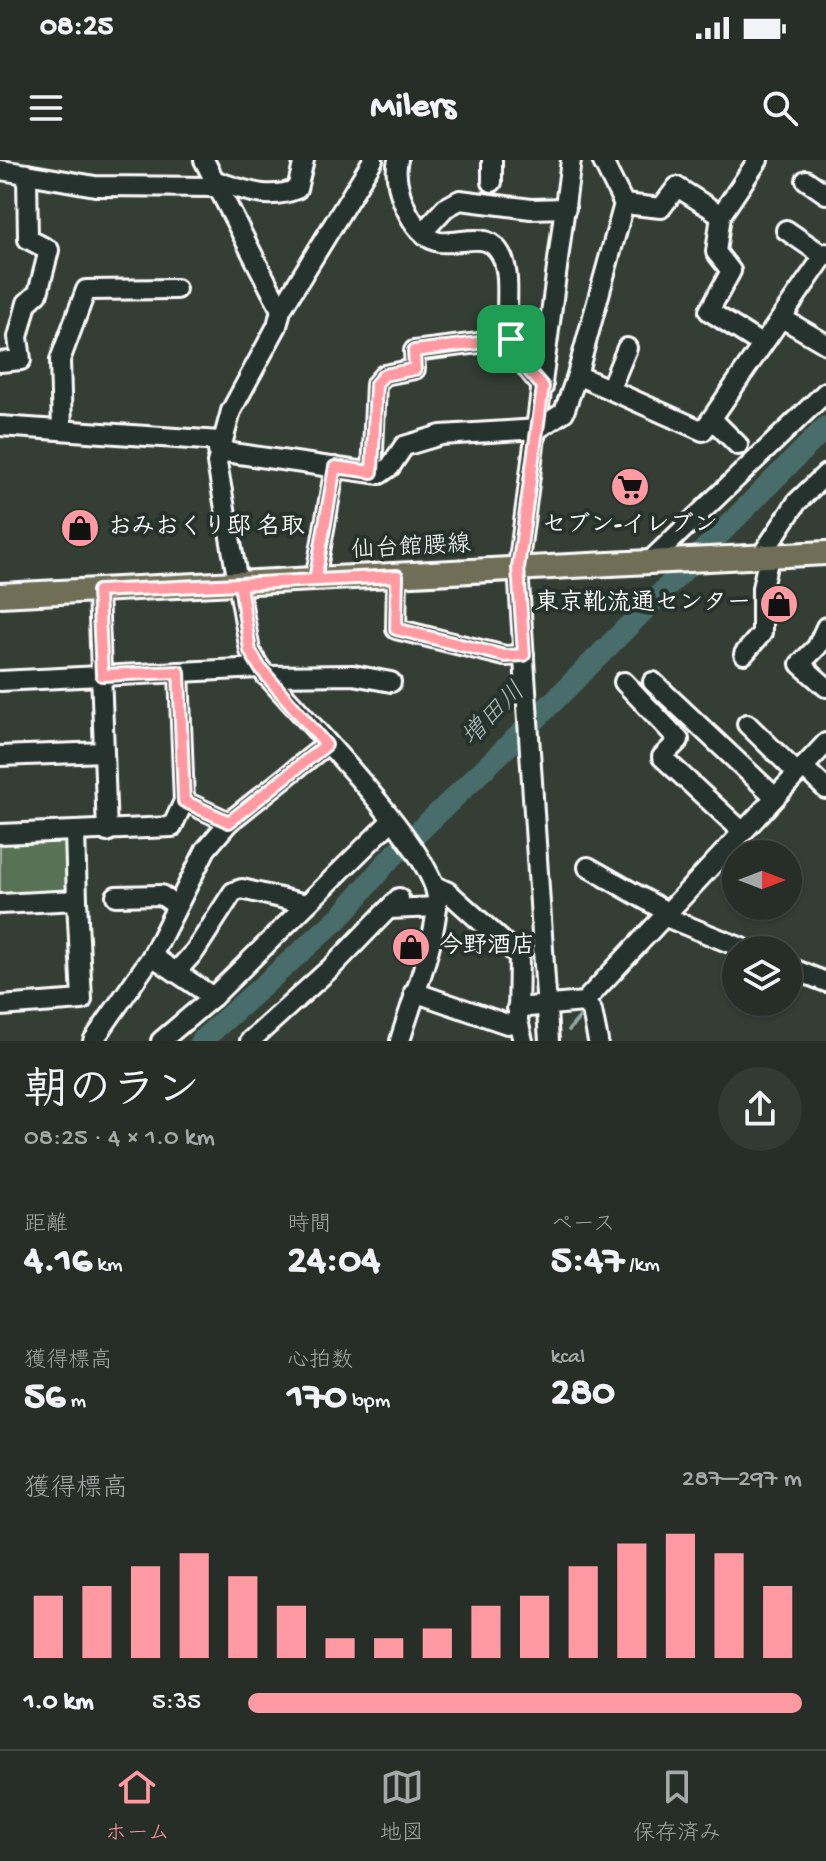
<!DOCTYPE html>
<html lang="ja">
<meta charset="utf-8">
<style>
body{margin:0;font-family:"Gochi Hand","Klee One",sans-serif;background:#333a34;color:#f1f3f6;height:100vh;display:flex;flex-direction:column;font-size:30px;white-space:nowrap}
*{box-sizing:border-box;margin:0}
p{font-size:26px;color:#a4a8a8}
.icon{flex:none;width:44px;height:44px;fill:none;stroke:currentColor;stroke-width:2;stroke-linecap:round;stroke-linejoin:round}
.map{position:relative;height:881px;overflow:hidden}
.side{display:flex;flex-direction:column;background:#272e28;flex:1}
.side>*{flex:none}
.needle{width:52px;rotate:90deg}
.tools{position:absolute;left:722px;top:680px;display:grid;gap:16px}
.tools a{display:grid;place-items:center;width:80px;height:80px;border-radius:50%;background:#272e28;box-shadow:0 2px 6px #0004,0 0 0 2px #434a45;font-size:40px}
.pin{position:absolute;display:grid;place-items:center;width:68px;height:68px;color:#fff;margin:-34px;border-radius:16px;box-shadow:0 4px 12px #0006}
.round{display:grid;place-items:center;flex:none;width:84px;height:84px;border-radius:42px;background:#333a34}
.overview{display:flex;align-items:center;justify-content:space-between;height:136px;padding:0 24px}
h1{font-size:44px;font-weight:700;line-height:60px}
.figures{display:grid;grid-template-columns:repeat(3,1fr);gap:12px;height:136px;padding:8px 24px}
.figures div{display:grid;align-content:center}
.figures b{font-size:40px;font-weight:700}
.figures small{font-size:22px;font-weight:400}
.figures p{font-size:22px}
.chart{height:224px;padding:16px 24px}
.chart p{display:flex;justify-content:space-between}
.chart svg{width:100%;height:144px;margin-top:8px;stroke:#ff9aa2;stroke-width:6}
ul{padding:0 24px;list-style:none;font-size:26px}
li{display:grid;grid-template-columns:128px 96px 1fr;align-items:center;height:60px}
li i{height:20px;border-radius:10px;background:#ff9aa2}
.status{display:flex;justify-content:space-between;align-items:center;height:56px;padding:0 40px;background:#272e28;direction:ltr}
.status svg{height:22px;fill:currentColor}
header{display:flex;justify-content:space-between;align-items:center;height:104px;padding:0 24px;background:#272e28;font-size:36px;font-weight:700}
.menu{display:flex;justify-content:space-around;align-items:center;height:112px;border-top:2px solid #434a45;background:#272e28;font-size:22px;color:#a4a8a8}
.menu a{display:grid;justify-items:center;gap:4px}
.menu .active{color:#ff9aa2}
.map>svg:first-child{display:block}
.green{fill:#597257;stroke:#acb8ab;stroke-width:2}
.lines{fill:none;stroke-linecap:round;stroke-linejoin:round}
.stream{stroke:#91a7a6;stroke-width:4}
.river{stroke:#486d6b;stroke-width:22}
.minor-casing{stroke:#fff;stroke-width:24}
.major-casing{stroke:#fff;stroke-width:28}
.minor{stroke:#26332d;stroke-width:18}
.major{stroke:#716e59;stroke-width:22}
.route-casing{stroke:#fff;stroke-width:16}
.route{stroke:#ff9aa2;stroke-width:10}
.labels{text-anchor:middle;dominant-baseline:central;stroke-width:8;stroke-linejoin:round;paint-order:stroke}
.poi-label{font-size:24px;font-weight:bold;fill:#fff;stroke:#26332d;text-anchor:start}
.street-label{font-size:24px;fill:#fff;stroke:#26332d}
.water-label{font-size:26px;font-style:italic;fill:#adbdbc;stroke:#26332d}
</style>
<div class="status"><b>08:25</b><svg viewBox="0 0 49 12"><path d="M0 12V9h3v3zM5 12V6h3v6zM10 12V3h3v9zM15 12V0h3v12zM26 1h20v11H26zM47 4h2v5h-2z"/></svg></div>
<header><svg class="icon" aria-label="menu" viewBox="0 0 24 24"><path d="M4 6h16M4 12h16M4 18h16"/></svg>Milers<svg class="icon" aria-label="search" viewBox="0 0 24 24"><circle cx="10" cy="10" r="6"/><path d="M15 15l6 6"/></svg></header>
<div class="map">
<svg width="826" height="881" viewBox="0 0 826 881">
<rect width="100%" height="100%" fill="#343e35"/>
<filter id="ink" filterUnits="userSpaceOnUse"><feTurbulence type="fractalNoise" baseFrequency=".0125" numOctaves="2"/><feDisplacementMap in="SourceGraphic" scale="16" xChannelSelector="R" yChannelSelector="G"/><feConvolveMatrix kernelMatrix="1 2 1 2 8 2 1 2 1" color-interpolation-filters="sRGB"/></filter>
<g filter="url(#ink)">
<polygon class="green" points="66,677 70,682 71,734 0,738 0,679"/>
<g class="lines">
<polyline class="stream" points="569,870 584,852"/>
<polyline class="river" points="201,881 342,755 387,702 537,558 826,267"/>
<defs>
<g id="minor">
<polyline points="204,0 281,150"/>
<path d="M373,0L281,150L277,166L231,251L217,303L250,491L260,508C296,550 435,691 437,739C438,776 411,843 400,881"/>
<path d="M398,0C391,24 412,77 439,82C458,85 484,71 498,90C515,113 502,150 510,175C516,195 529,212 543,227"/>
<polyline points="492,0 492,22"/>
<polyline points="602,0 624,44 661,48 677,27 721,55 758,0"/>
<polyline points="0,10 27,14 28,79 49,90 38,133 27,143 18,177 21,200 0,202"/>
<polyline points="27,14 95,26 219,27"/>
<polyline points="806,20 826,34"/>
<path d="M216,21C244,30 268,41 297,29L304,0"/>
<polyline points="721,55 716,92 731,111 709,151 761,184"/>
<polyline points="786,70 824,96"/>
<polyline points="423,72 445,48 460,40 531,49 566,48"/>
<polyline points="782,158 826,184"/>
<polyline points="577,215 624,44"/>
<polyline points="610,229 627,188"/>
<polyline points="712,259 738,285"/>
<polyline points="0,266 220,281"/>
<polyline points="62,269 60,200 86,130 176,129"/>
<polyline points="218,291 380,314 390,307 404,286 441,275 538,269 564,252 577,215 703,271 826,93"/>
<polyline points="372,312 376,224 384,215 415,209 414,191 511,179"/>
<polyline points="761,396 797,342 826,314"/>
<polyline points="649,402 826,232"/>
<polyline points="397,416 396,469 505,496 524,495"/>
<polyline points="315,420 335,307"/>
<polyline points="98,431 107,672"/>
<polyline points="826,467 817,487 800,504 826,527"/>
<polyline points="744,494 762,473 762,428 769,396"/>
<polyline points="179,512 184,641"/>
<polyline points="266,516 353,515 391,522"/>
<polyline points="0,521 260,508"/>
<polyline points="624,522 679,580 662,597 743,672"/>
<polyline points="653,522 775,637"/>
<polyline points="747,564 797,613"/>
<polyline points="0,596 104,592"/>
<polyline points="803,607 826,629"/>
<polyline points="0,674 172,667 184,641 229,662 326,585"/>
<polyline points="588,707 667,752"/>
<polyline points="435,726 448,732 519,796 518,861 523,881"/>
<polyline points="116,736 161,735 176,745"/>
<polyline points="0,744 77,740 75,672"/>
<polyline points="389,749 437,747"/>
<polyline points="663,756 747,790"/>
<polyline points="152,796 213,837"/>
<polyline points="788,807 826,822"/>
<polyline points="176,812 195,791 233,732 242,729 306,744"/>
<polyline points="414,832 507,864 518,861"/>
<polyline points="584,842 592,851 598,881"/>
<polyline points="0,846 82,840 77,740"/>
<polyline points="517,848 584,842 826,583"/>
<polyline points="93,881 152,796 206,689 229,662"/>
<polyline points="161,881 213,837 391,661"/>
<polyline points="250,881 334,805 399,738"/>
<polyline points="549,881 518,408 571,0"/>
</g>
<polyline id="major" points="0,435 826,393"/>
</defs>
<use href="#minor" class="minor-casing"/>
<use href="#major" class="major-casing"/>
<use href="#minor" class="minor"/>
<use href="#major" class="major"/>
</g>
</g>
<g class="lines" filter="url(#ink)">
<defs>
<path id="route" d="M511,179L414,191L415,209L384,215L376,224L372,312L335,307L315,420L240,424L250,491L260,508L326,585L229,662L184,641L179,512L102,515L98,431C198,426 297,421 397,416L396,469L505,496L524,495L518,408L543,227L530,212L511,179"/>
</defs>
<use href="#route" class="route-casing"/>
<use href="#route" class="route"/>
</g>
<defs>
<symbol id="supermarket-disc" viewBox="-11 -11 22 22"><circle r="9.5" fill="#ff9aa2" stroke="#26332d"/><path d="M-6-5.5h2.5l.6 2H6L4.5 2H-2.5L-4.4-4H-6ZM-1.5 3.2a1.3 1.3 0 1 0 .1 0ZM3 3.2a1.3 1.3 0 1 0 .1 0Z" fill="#111"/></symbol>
<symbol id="shop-disc" viewBox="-11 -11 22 22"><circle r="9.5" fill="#ff9aa2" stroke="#26332d"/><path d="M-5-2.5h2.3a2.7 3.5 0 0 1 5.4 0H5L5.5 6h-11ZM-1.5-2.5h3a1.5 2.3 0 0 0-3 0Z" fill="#111"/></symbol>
</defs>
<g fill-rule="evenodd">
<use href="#supermarket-disc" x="608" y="305" width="44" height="44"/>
<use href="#shop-disc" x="58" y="346" width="44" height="44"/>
<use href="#shop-disc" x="757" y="422" width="44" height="44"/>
<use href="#shop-disc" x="389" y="765" width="44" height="44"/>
</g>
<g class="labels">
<g class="poi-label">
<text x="630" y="366" text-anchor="middle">セブン-イレブン</text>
<text x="108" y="368">おみおくり邸 名取</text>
<text x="751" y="444" text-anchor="end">東京靴流通センター</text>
<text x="439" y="787">今野酒店</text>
</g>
<g class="street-label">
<text transform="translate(411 389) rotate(-3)">仙台館腰線</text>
</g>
<g class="water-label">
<text transform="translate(495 556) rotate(-45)">増田川</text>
</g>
</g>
</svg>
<div class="tools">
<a><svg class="needle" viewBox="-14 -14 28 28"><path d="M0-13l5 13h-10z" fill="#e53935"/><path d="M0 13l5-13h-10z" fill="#a4a8a8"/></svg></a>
<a><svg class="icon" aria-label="layers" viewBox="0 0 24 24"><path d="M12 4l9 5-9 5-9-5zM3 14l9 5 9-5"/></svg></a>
</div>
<div class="pin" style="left:511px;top:179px;background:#1e9e55"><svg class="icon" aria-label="arrive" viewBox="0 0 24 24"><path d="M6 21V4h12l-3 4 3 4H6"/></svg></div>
</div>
<section class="side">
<div class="overview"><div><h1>朝のラン</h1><p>08:25 · 4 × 1.0 km</p></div><a class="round"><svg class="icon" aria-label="share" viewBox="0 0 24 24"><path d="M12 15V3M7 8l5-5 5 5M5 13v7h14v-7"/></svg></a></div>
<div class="figures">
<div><p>距離</p><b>4.16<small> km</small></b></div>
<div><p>時間</p><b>24:04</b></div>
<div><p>ペース</p><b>5:47<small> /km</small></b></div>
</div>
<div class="figures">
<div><p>獲得標高</p><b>56<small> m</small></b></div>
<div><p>心拍数</p><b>170<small> bpm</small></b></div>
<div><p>kcal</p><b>280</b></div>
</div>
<div class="chart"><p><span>獲得標高</span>287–297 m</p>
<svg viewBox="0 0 160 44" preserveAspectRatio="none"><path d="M5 44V25M15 44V22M25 44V16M35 44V12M45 44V19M55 44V28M65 44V38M75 44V38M85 44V35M95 44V28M105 44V25M115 44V16M125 44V9M135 44V6M145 44V12M155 44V22"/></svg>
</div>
<ul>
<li><b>1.0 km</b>5:35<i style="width:100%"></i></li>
</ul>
</section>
<nav class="menu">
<a class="active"><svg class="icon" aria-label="home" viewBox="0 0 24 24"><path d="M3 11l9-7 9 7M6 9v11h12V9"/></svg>ホーム</a>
<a><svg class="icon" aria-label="map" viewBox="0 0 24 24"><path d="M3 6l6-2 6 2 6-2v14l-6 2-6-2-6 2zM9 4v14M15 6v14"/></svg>地図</a>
<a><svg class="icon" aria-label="saved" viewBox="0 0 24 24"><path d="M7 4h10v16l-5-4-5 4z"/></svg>保存済み</a>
</nav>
